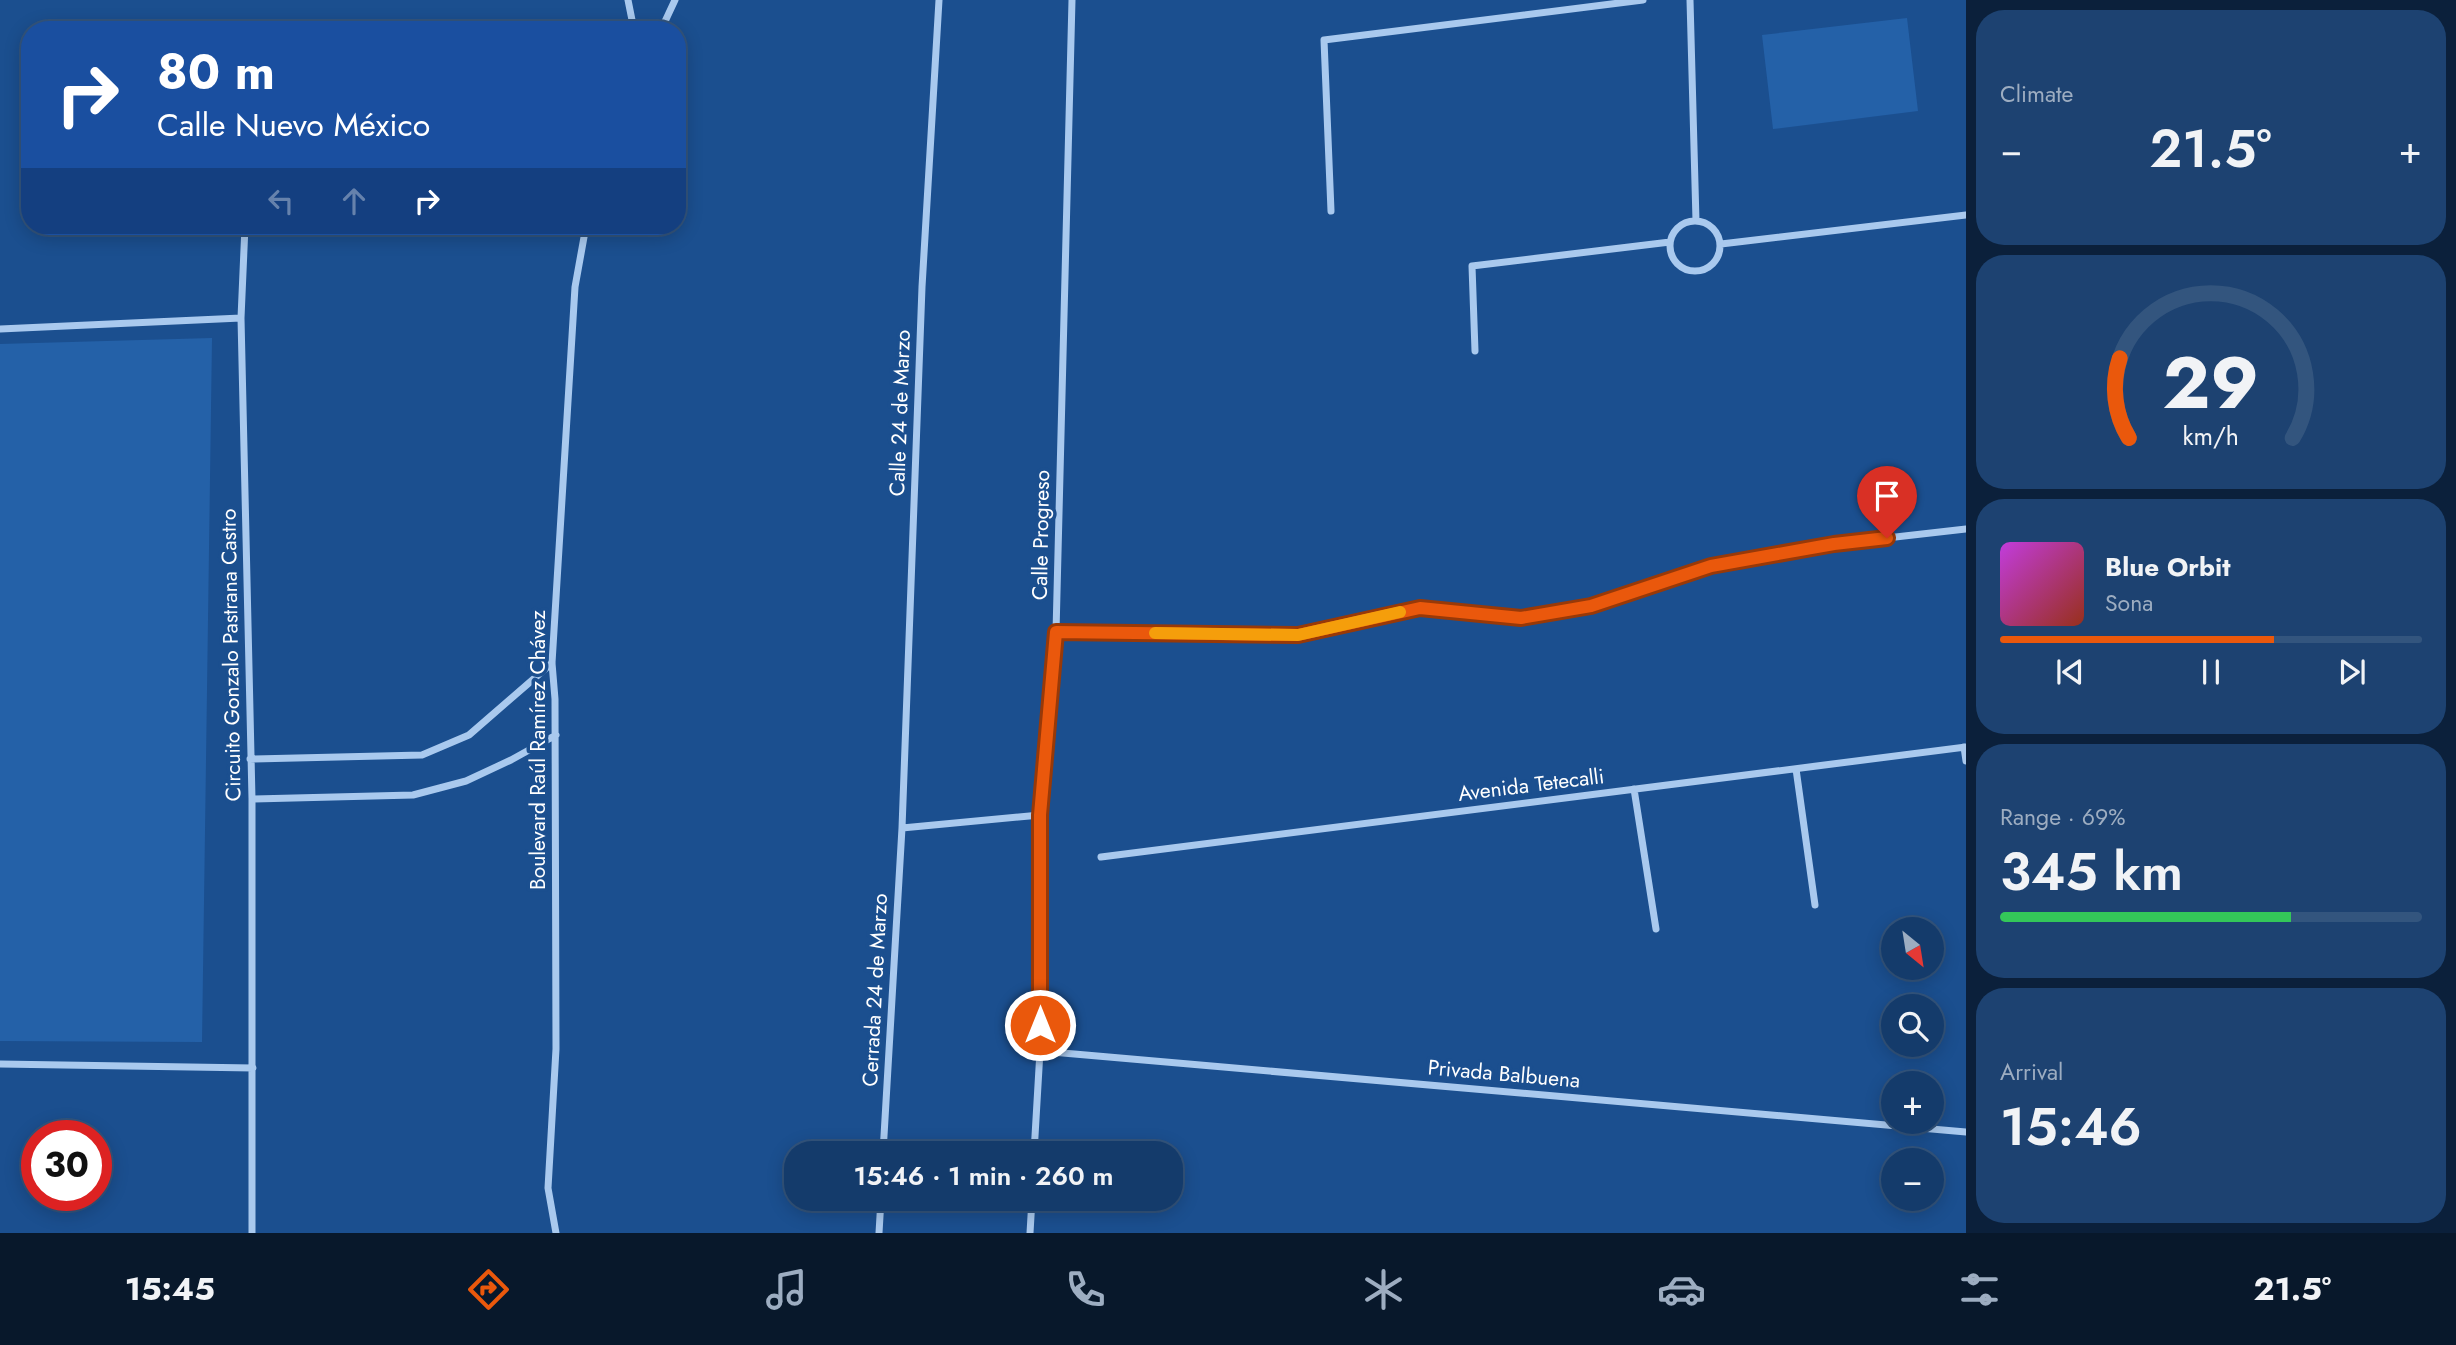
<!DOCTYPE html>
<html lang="en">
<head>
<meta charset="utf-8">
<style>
	:root { --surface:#143b6b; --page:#1d4271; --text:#f1f3f6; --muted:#9dadc1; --line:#33557e; --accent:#ea580c }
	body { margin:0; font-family:Jost,sans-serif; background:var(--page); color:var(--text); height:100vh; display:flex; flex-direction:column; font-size:26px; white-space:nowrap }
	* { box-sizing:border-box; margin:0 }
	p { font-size:23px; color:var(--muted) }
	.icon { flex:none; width:38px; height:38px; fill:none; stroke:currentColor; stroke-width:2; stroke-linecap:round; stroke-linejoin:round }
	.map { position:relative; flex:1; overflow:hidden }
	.sheet { display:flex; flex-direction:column; gap:10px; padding:10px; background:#0b203b; width:490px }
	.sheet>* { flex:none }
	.guide { position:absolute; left:21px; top:21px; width:665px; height:214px; border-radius:28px; box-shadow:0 4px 18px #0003,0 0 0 2px var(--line); background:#1a4fa0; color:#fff; overflow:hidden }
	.needle { width:46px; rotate:150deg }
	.controls { position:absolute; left:1881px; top:917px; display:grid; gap:14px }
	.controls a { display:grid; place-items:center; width:63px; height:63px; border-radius:50%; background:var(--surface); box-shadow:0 4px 18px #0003,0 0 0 2px var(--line); font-size:35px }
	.speed { position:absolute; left:21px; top:1120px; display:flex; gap:14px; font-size:35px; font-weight:700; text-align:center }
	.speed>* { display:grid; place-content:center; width:91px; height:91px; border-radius:50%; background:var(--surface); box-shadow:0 4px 18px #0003,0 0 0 2px var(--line); line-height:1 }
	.speed .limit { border:10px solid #d22; background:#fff; color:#111 }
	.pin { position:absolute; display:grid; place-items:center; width:60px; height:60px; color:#fff; margin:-72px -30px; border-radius:50% 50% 50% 0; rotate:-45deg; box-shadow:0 0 7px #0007 }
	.pin .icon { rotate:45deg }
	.me { position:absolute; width:77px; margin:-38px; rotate:0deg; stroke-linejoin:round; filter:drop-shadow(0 0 5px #0008) }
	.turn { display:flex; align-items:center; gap:24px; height:147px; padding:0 21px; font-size:32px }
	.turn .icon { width:91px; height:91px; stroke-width:2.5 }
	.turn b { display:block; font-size:49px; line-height:60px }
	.lanes { display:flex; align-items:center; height:66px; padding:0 21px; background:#0003; justify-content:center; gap:35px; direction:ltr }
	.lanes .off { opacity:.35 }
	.big { font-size:52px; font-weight:600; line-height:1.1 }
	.sheet .card { flex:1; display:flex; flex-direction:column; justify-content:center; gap:10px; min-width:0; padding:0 24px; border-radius:28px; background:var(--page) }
	.sheet .dial { align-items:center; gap:0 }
	.dial svg { height:182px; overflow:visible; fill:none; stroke:var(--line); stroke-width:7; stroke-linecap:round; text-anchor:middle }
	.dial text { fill:var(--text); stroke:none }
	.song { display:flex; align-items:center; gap:21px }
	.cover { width:84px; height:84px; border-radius:10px; background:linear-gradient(135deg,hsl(290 70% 55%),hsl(10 70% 35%)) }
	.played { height:7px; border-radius:4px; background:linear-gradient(90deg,var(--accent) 65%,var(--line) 65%) }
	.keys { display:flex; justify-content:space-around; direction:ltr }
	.heat { display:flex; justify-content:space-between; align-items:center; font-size:38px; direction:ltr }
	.charge { height:10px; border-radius:5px; background:linear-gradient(90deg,#34c759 69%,var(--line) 0) }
	.trip { position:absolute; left:784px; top:1141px; width:399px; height:70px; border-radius:28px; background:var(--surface); box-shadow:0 4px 18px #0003,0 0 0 2px var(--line); font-weight:600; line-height:70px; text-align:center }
	.menu { display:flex; height:112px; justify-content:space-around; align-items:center; background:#08182b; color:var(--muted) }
	.menu .icon { width:49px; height:49px }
	.menu .on { color:var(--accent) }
	.menu b { font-size:32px; color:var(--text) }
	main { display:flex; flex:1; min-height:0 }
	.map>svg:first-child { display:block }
	.green { fill:#2461a8 }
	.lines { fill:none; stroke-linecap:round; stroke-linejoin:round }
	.minor { stroke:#a9c9ee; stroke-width:7 }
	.route-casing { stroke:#983908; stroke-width:18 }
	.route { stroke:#ea580c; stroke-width:12 }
	.slow { stroke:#f59e0b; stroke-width:12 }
	.labels { text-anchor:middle; stroke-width:7; stroke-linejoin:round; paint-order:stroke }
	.street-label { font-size:21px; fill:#fff; stroke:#1b4f8f }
</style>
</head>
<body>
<main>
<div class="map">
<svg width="1966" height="1233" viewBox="0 0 1966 1233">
	<rect width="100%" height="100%" fill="#1b4f8f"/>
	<!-- green -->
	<path class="green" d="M1907,18L1918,111L1773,129L1762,35Z
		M212,338L202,1042L0,1041V344Z"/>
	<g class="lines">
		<!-- minor -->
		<path class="minor" d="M628,0L634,30
			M1690,0L1696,221
			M661,30L675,0
			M1331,211L1324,40L1643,0
			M1670 246a25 25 0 1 1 50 0a25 25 0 1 1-50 0Z
			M245,226L241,318L252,799V1233
			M1721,244L1966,215
			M0,329L241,318
			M1475,351L1472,266L1670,242
			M1056,632L1298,635L1420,608L1521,618L1591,605L1711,566L1834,544L1966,529
			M1964,747L1966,761
			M250,759L422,755L469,735L552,663
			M1796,769L1815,905
			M1634,789L1656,929
			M252,799L413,795L466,781L511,760L556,735
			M902,828L1040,815
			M1101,857L1966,747
			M1040,1051L1966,1132
			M0,1064L253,1068
			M883,1153L902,828L922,287L939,0
			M1034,1153L1040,1051V815L1056,632L1072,0
			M556,1233L548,1188L556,1049L555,699L552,663L575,287L586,226
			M879,1233L881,1199
			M1030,1233L1032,1199"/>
	</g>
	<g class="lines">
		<!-- route casing -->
		<g class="route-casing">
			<path id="route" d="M1040,1025V815L1056,632L1298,635L1420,608L1521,618L1591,606L1711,566L1834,544L1887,538"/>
		</g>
		<!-- route -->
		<use href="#route" class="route"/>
		<!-- slow -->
		<path class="slow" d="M1155,633L1298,635L1400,612"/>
	</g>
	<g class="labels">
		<!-- street labels -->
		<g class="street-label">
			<text transform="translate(900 413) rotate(-88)" y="7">Calle 24 de Marzo</text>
			<text transform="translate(1041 535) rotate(-89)" y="7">Calle Progreso</text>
			<text transform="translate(231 655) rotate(-91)" y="7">Circuito Gonzalo Pastrana Castro</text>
			<text transform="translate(538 750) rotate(-90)" y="7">Boulevard Raúl Ramírez Chávez</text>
			<text transform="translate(1531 785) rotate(-7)" y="7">Avenida Tetecalli</text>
			<text transform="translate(875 990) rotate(-87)" y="7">Cerrada 24 de Marzo</text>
			<text transform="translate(1504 1074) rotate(5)" y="7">Privada Balbuena</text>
		</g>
	</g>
</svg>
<div class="controls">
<a><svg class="needle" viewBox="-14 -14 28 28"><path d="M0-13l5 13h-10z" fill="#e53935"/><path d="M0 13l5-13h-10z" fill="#9dadc1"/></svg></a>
<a><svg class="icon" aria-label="search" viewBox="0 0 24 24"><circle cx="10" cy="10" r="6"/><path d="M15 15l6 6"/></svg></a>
<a>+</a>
<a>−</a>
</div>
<div class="speed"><div class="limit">30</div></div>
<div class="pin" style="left:1887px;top:538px;background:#d93025"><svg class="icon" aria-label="arrive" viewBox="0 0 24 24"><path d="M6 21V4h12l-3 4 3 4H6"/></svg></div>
<svg class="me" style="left:1040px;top:1025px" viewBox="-20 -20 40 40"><circle r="17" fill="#ea580c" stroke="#fff" stroke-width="3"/><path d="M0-11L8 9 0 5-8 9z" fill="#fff"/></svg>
<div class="trip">15:46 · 1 min · 260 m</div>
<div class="guide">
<div class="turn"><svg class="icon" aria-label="right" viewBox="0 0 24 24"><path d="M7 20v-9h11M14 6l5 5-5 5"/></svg><div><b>80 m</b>Calle Nuevo México</div></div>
<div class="lanes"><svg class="icon off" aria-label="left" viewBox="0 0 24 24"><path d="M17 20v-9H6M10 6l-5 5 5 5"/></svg><svg class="icon off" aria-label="ahead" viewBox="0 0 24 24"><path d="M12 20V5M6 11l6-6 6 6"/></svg><svg class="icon" aria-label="right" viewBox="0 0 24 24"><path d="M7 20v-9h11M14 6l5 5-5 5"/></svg></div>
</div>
</div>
<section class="sheet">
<div class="card"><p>Climate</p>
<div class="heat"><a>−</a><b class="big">21.5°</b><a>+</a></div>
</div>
<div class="card dial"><svg viewBox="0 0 100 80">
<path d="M14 69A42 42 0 1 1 86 69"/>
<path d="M14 69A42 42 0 0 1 10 34" stroke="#ea580c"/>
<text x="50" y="56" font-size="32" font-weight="700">29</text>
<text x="50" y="72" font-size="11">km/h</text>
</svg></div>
<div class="card">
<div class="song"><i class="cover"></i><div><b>Blue Orbit</b><p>Sona</p></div></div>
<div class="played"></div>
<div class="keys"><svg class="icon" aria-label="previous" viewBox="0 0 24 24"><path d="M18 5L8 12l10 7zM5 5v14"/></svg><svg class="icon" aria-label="pause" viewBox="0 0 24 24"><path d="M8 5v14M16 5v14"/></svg><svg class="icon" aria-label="next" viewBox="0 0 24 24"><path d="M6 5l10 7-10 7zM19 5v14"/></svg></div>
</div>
<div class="card"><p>Range · 69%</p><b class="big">345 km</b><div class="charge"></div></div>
<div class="card"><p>Arrival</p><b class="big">15:46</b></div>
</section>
</main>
<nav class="menu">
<b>15:45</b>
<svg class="icon on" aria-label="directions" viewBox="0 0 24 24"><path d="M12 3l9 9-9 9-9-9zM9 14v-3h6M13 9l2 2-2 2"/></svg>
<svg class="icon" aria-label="music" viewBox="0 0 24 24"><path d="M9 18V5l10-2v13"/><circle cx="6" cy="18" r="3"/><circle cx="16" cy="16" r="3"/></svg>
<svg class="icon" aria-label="phone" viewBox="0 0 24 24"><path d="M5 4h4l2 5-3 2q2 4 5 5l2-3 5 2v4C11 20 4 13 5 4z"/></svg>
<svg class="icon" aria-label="climate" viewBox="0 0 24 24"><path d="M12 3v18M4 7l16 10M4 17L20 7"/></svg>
<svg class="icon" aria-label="car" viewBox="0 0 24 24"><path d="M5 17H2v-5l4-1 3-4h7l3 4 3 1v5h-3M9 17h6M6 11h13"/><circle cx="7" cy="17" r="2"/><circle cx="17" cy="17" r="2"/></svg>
<svg class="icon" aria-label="filters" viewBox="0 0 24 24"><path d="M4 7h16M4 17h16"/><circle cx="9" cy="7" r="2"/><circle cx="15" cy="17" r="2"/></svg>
<b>21.5°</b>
</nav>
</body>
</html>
